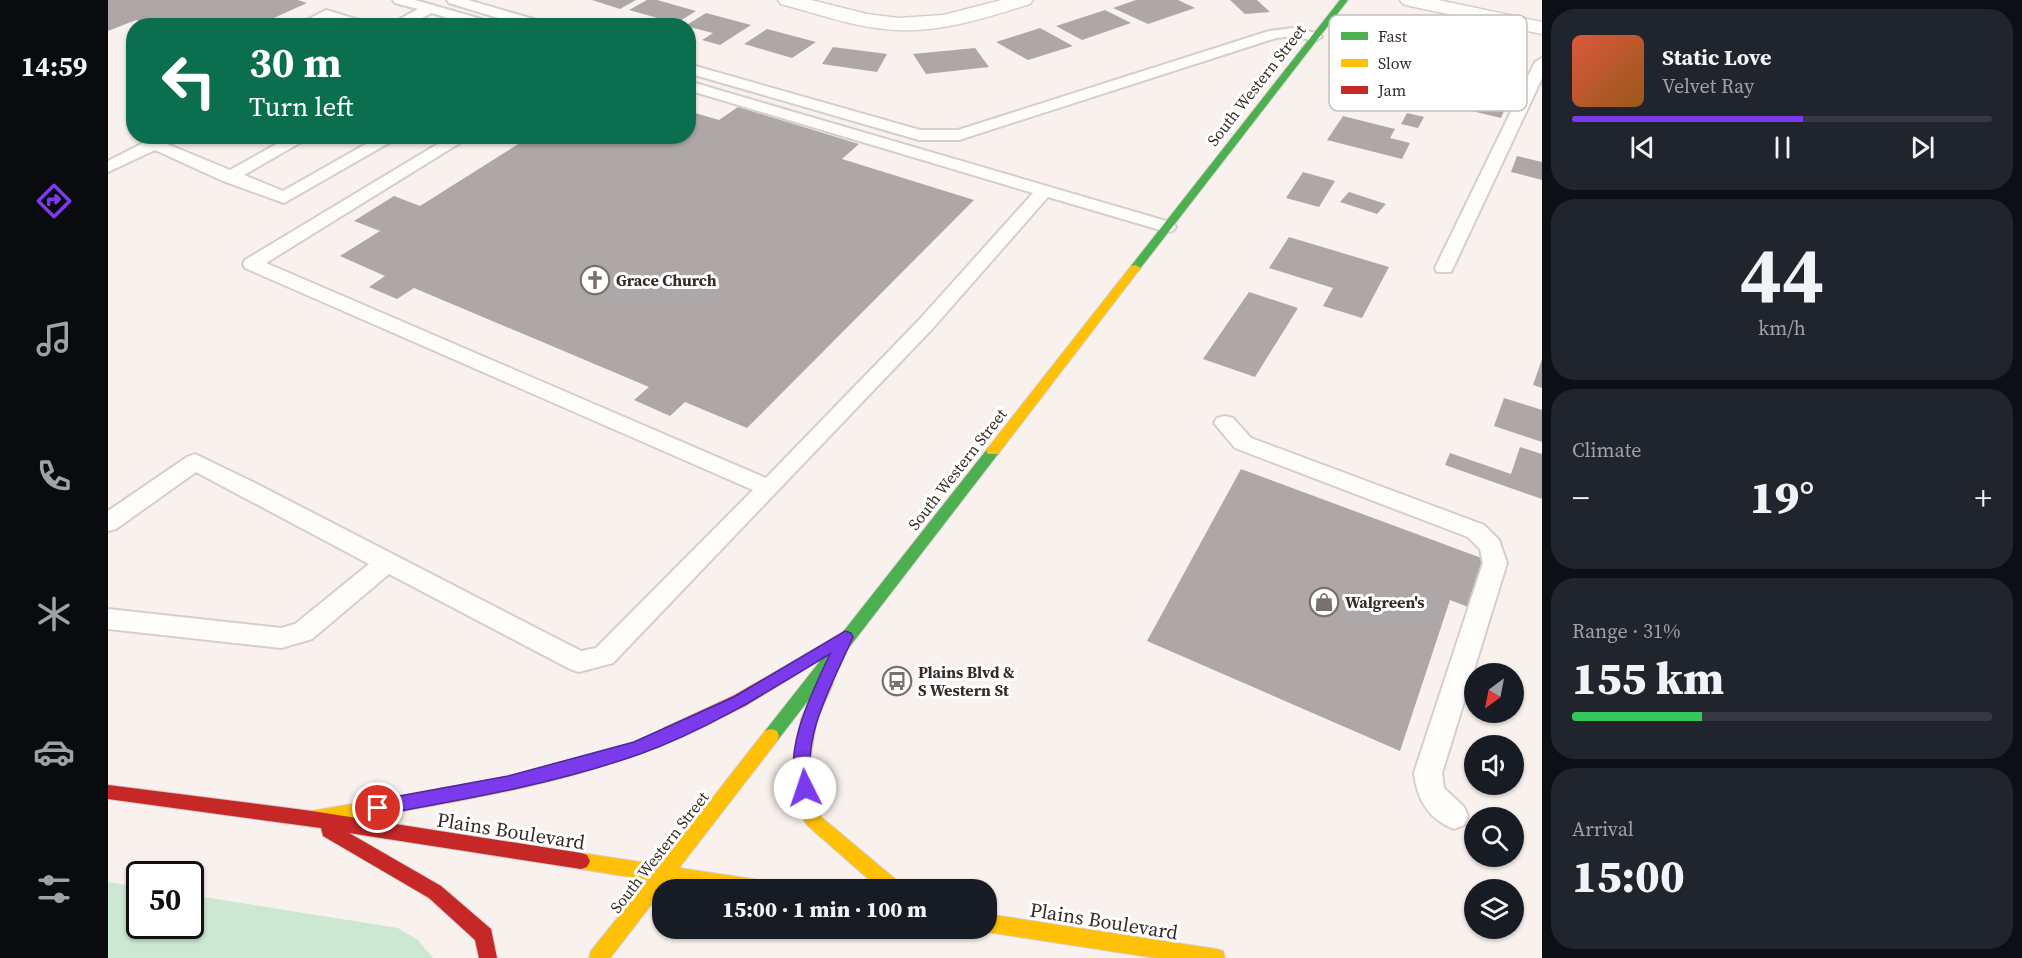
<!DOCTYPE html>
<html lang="en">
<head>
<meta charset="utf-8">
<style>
	:root { --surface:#171b24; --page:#20242c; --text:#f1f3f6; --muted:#9ea1a6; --line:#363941; --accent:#7c3aed }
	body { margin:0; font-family:"Source Serif 4",serif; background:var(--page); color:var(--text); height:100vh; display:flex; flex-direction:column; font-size:22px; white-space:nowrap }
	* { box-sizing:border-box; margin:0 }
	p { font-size:20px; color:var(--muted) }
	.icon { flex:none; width:33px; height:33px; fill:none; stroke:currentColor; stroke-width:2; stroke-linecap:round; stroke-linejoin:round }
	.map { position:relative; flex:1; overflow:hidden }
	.sheet { display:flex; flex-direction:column; gap:9px; padding:9px; background:#0d0f14; width:480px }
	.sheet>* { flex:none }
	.banner { position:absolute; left:18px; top:18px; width:570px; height:126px; border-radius:24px; box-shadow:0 2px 4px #0004; background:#0b6e4f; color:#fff; overflow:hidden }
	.needle { width:39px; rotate:212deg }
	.fabs { position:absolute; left:1356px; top:663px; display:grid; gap:12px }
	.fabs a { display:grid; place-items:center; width:60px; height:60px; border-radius:50%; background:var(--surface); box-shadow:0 2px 4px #0004; font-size:30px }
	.speed { position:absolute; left:18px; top:861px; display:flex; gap:12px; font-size:30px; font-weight:700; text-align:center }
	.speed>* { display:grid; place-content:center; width:78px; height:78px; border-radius:50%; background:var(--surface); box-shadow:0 2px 4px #0004; line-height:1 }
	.speed .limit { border:3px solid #111; border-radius:9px; background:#fff; color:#111 }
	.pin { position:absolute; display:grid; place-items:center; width:51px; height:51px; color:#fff; margin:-26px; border:3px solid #fff; border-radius:50%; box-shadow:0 2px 6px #0007 }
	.me { position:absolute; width:66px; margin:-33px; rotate:356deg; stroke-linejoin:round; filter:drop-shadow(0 0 4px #0008) }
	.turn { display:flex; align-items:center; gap:21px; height:126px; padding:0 24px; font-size:27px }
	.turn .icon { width:78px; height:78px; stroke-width:2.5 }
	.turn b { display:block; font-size:42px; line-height:51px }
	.big { font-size:45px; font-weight:800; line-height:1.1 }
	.sheet .tile { flex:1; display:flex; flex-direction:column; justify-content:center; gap:9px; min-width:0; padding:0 21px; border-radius:24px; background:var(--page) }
	.sheet .dial { align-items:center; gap:0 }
	.dial b { font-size:78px; line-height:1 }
	.song { display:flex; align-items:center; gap:18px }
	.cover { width:72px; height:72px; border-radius:9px; background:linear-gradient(135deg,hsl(10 70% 55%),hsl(30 70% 35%)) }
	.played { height:6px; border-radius:3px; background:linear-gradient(90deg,var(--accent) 55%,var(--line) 55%) }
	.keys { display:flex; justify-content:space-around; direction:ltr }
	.heat { display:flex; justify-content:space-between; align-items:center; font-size:33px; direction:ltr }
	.charge { height:9px; border-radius:4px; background:linear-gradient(90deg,#34c759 31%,var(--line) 0) }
	.trip { position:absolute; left:544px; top:879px; width:345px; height:60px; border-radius:24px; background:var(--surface); box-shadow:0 2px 4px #0004; font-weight:800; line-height:60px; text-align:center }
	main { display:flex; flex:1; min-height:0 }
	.menu { display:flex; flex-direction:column; width:108px; justify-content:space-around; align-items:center; background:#090b0e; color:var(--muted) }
	.menu .icon { width:42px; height:42px }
	.menu .active { color:var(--accent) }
	.menu b { font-size:27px; color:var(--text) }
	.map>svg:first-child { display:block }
	.green { fill:#cce8d3 }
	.building { fill:#aea7a8 }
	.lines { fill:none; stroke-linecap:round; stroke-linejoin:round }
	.lane-casing { stroke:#d6ceca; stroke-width:4 }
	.street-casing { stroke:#d6ceca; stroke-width:3 }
	.fast-casing { stroke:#d6ceca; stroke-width:2 }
	.slow-casing { stroke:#d6ceca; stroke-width:2 }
	.jam-casing { stroke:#d6ceca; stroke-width:2 }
	.lane { fill:#fefdfc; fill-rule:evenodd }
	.street { fill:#fefdfc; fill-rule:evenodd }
	.fast { fill:#4caf50; fill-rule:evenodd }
	.slow { fill:#ffc107; fill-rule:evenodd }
	.jam { fill:#c62828; fill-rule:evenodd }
	.route { fill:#7c3aed; stroke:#51269a; stroke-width:1.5 }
	.labels { text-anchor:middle; stroke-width:6; stroke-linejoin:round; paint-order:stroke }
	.street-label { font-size:16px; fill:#362c27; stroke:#fff }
	.poi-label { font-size:16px; font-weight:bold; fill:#362c27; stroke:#fff; text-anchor:start }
	.near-street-label { font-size:20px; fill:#362c27; stroke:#fff }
	.key { fill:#fff; stroke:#c3c0be; stroke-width:1.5 }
	.key-label { font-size:16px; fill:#362c27 }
</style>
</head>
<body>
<main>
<nav class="menu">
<b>14:59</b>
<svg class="icon active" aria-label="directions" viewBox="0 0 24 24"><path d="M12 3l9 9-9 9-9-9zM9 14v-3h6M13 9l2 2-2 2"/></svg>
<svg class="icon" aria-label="music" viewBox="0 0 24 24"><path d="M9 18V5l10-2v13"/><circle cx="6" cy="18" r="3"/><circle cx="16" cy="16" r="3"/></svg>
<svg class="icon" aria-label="phone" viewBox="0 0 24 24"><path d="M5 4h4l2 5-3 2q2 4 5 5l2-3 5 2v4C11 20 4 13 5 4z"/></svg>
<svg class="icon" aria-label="climate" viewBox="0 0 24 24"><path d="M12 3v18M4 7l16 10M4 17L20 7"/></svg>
<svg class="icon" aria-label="car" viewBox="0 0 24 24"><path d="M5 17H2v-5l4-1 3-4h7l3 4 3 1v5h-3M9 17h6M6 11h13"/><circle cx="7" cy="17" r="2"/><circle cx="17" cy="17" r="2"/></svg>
<svg class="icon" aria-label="filters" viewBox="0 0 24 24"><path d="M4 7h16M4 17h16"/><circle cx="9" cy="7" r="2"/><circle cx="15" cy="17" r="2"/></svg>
</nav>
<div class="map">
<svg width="1434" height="958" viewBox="0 0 1434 958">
	<rect width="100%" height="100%" fill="#f9f1ed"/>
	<!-- green -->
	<path class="green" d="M0,882L31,887L32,926H82L83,895L290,928L310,940L325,958H0Z"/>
	<!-- building -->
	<path class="building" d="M0,0H190L199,3L148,26H44L28,20L0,31Z
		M484,0H528L512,9Z
		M539,0H549L588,11L564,26H542L553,19L521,10Z
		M1028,0H1070L1087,8L1040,24L1005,8Z
		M1122,0H1149L1162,12L1137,14Z
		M997,10L1023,23L974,40L948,26Z
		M598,13L643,25L612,45L594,40L605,33L577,26Z
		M932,28L965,46L920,60L888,42Z
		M659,29L708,42L684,58L636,44Z
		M725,47L779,54L769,72L714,64Z
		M867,48L881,67L818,74L805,54Z
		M1349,95L1398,106L1393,118L1343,106Z
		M630,107L751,144L734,159L866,200L639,428L577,402L562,416L526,400L541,387L306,288L289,299L261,287L277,276L232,256L272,231L246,221L286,196L312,206L423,136H580V111L611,120Z
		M1299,113L1316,117L1310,128L1293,124Z
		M1235,116L1287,129L1282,138L1302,143L1294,159L1219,140Z
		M1409,156L1434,162V180L1403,172Z
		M1195,172L1227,181L1211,207L1178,198Z
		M1241,192L1278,204L1269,214L1232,202Z
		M1181,237L1281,267L1254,318L1215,306L1225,288L1161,268Z
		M1141,292L1190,308L1147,377L1095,359Z
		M1434,359V388L1425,385Z
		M1396,398L1434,410V442L1386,426Z
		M1412,447L1434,454V499L1337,465L1342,453L1403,474Z
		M1133,469L1395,566L1381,615L1342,600L1292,751L1039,641Z"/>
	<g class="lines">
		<!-- lane casing -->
		<g class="lane-casing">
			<path id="lane" d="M285,0H307L373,19L375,22L373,25L365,26L324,13L298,26H279L310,9L287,3Z
				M339,0H360L439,23L441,26H417L341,3Z
				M218,10L261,23L263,26H240L219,19L206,26H187Z
				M1185,28L1212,34L1214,37L1207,41L1185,36L1168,38L851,140H811L580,73V64L812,130H850L1161,31Z
				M1434,58V78L1345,268L1343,272H1329L1327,268L1427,62Z
				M580,81L1065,223L1068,227L1065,231L1059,232L940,197L825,328L505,663L471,672L462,669L281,574L204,639L173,648L0,629V609L173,628L187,624L261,564L88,472L8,529L0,531V511L79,457L87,454L143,481L473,651L488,648L645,490L137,268L135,264L137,260L343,136H363L158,263L658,478L811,320L925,193L580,90Z
				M49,136H65L64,141L59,144L122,170L183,136H204L136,175L175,191L272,136H293L176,203L115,181L47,150L0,172V161Z
				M1117,416L1125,418L1143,438L1376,525L1391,540L1399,563L1334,773L1336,788L1356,807L1360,816L1356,825L1346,829C1320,819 1309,799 1306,773L1375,563L1372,549L1360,537L1127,448L1106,423L1109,418Z"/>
		</g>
		<!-- street casing -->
		<g class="street-casing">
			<path id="street" d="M670,0H703L759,14L791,18L835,15L894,0H925L922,4C880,17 835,32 791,30C751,29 711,14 673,4Z
				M1292,0H1330L1434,22V34L1302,6L1295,4Z"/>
		</g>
		<!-- fast casing -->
		<g class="fast-casing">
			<path id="fast" d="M1232,0H1240L1031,270H1023V266Z
				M885,447L892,451L890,454L669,741L663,743L657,741L655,736L657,731L880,448Z"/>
		</g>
		<!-- slow casing -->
		<g class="slow-casing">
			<path id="slow" d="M1027,265L1033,268L1031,270L890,454H880L878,451L880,448L1023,266Z
				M717,678L723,679L725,684L709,719L700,773L712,816L793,884L796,890H773L699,825L696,820L684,773L693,719L711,679Z
				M562,726L568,728L570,733L568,738C457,789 323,805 204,827L198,824L195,819L198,814L204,811L400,777L526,742Z
				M663,729L669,731L671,736L669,741L571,868L658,881L664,884L667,890H601L560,883L502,958H481L483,951L540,880L473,869L467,867L464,861L467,855L473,853L552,865L657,731Z
				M879,914L1108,949L1115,951L1117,958H1048L879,932L872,928H879Z"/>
		</g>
		<!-- jam casing -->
		<g class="jam-casing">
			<path id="jam" d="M721,641L726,643L729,647L726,651L637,706L568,738L562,740L556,738L554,733L556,728L625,696Z
				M0,785L204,811L473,853L479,855L482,861L479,867L473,869L241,833L333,886L383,929L389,958H371L367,940L321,898L215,836L213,828L0,799Z"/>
		</g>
		<!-- lane -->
		<use href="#lane" class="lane"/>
		<!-- street -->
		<use href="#street" class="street"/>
		<!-- fast -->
		<use href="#fast" class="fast"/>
		<!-- slow -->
		<use href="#slow" class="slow"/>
		<!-- jam -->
		<use href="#jam" class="jam"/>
	</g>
	<!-- route -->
	<path class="route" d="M737,631L743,633L745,637C726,681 691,739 705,788L703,793L697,795L691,793C672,753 705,691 722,654C661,691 599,730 532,754C447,784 358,799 270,815L264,813L261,808L264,802L270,800L400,776L526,742L626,697Z"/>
	<!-- icons -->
	<defs>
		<g id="church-ring" transform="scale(1.5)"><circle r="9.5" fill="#fff" stroke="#7a716c" stroke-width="1.5"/><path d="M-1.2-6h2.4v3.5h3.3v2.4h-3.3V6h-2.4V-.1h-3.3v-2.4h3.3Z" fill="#7a716c"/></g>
		<g id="shop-ring" transform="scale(1.5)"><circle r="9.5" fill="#fff" stroke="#7a716c" stroke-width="1.5"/><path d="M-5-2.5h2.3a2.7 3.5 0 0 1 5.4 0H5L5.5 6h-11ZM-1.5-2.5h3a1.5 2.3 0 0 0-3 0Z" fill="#7a716c"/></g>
		<g id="bus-ring" transform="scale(1.5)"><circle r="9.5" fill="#fff" stroke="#7a716c" stroke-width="1.5"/><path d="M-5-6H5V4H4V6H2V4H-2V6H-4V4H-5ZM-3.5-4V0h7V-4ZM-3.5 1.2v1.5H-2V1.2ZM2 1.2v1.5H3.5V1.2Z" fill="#7a716c"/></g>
	</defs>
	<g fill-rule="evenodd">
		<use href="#church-ring" x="487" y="280"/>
		<use href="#shop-ring" x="1216" y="602"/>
		<use href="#bus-ring" x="789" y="681"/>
	</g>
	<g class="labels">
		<!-- street labels -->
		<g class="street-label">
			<text transform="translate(1148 85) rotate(-52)" y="6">South Western Street</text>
			<text transform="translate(849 469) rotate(-52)" y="6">South Western Street</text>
			<text transform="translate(551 852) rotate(-52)" y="6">South Western Street</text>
		</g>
		<!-- poi labels -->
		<g class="poi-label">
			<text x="508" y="286">Grace Church</text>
			<text x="1237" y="608">Walgreen's</text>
			<text x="810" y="678">Plains Blvd &amp;<tspan x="810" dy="18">S Western St</tspan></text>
		</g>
		<!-- near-street labels -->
		<g class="near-street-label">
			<text transform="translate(403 831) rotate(9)" y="7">Plains Boulevard</text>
			<text transform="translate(996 921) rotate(9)" y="7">Plains Boulevard</text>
		</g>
	</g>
	<!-- legend -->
	<rect x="1221" y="15" width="198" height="96" rx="9" class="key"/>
	<rect x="1233" y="32" width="27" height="8" fill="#4caf50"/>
	<rect x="1233" y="59" width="27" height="8" fill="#ffc107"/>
	<rect x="1233" y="86" width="27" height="8" fill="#c62828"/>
	<g class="key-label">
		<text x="1270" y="42">Fast</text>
		<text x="1270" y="69">Slow</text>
		<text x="1270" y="96">Jam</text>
	</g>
</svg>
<div class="fabs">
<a><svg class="needle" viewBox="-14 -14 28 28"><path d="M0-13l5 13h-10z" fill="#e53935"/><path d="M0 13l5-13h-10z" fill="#9ea1a6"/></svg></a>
<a><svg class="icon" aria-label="sound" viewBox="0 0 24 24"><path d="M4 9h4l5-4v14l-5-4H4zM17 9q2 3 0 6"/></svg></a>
<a><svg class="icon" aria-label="search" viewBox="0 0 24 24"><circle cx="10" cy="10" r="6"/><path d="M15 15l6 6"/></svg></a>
<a><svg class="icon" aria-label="layers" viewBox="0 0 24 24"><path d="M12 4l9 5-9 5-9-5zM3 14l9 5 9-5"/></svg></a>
</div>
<div class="speed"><div class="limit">50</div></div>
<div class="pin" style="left:270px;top:808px;background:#d93025"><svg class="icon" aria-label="arrive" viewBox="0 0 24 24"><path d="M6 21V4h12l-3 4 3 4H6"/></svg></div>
<svg class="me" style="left:697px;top:788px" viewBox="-20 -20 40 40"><circle r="19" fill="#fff"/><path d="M0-13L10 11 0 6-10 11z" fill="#7c3aed"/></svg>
<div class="trip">15:00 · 1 min · 100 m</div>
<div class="banner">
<div class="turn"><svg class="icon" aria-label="left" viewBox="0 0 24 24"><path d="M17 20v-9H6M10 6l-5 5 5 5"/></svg><div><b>30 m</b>Turn left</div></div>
</div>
</div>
<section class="sheet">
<div class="tile">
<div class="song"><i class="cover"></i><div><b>Static Love</b><p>Velvet Ray</p></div></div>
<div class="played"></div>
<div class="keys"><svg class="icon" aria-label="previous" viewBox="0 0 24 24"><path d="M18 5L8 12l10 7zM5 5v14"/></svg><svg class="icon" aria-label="pause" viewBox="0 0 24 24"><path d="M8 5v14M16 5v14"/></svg><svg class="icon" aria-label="next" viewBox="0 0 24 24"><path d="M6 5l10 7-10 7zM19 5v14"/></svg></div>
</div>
<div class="tile dial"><b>44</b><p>km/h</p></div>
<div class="tile"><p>Climate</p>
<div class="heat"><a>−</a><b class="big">19°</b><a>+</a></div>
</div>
<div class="tile"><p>Range · 31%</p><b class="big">155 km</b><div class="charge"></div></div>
<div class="tile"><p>Arrival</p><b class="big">15:00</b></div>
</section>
</main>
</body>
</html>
